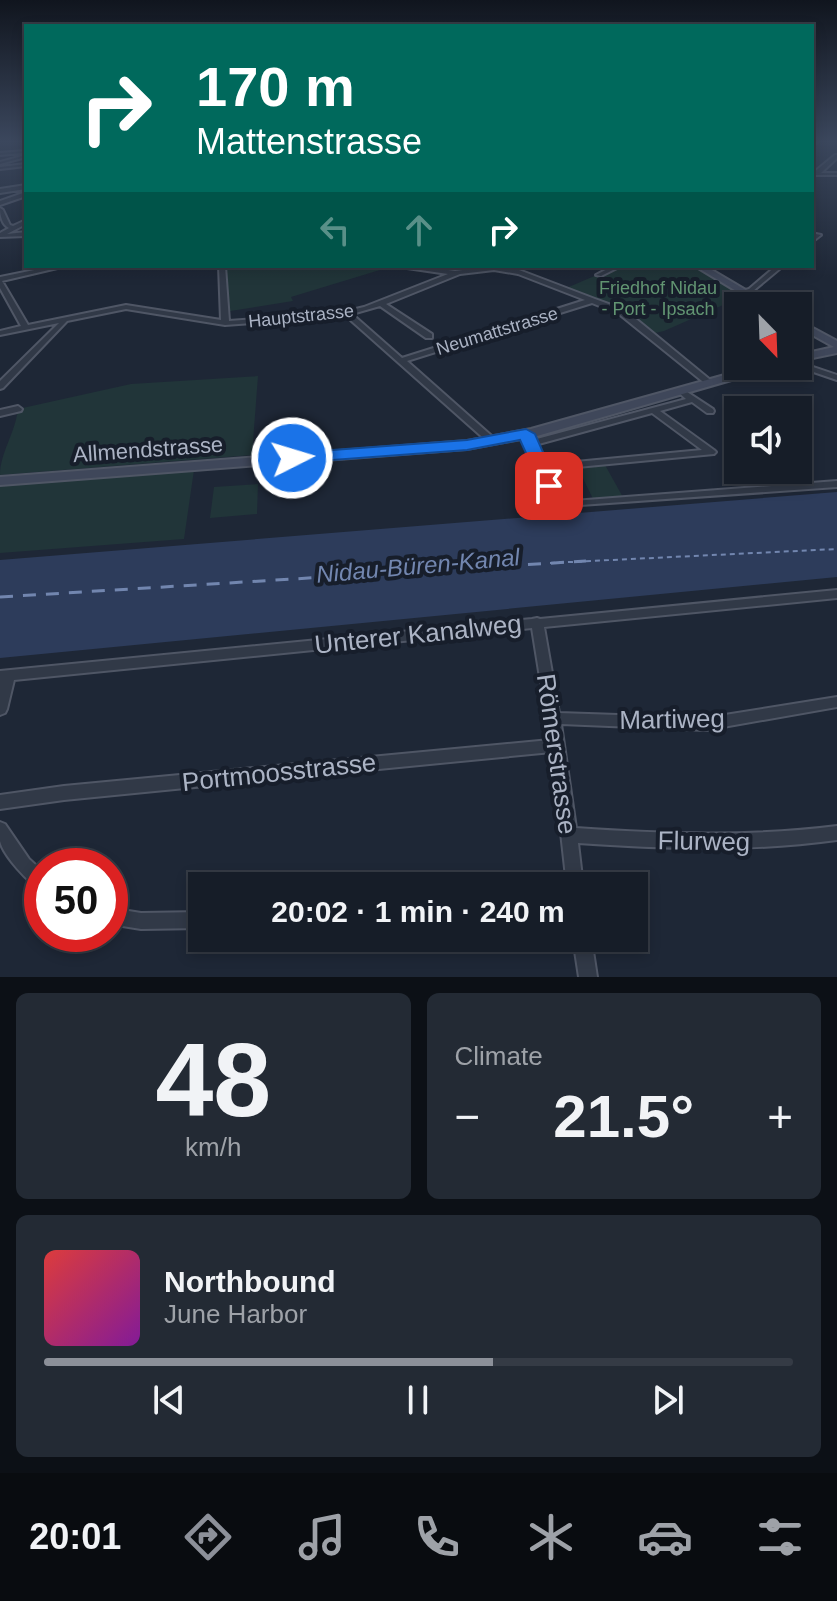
<!DOCTYPE html>
<html lang="en">
<head>
<meta charset="utf-8">
<style>
	:root { --surface:#161d28; --page:#232a34; --text:#f1f3f6; --muted:#9ea2a8; --line:#353b45; --accent:#8c9099 }
	body { margin:0; font-family:Arial,sans-serif; background:var(--page); color:var(--text); height:100vh; display:flex; flex-direction:column; font-size:30px; white-space:nowrap }
	* { box-sizing:border-box; margin:0 }
	p { font-size:26px; color:var(--muted) }
	.icon { flex:none; width:44px; height:44px; fill:none; stroke:currentColor; stroke-width:2; stroke-linecap:round; stroke-linejoin:round }
	.map { position:relative; height:977px; overflow:hidden }
	.drawer { display:flex; flex-direction:column; gap:16px; padding:16px; background:#0c1016; flex:1 }
	.drawer>* { flex:none }
	.banner { position:absolute; left:24px; top:24px; width:790px; height:244px; border-radius:0px; box-shadow:0 4px 12px #0003,0 0 0 2px var(--line); background:#00695c; color:#fff; overflow:hidden }
	.needle { width:52px; rotate:157deg }
	.controls { position:absolute; left:724px; top:292px; display:grid; gap:16px }
	.controls a { display:grid; place-items:center; width:88px; height:88px; border-radius:0px; background:var(--surface); box-shadow:0 4px 12px #0003,0 0 0 2px var(--line); font-size:40px }
	.speed { position:absolute; left:24px; top:848px; display:flex; gap:16px; font-size:40px; font-weight:700; text-align:center }
	.speed>* { display:grid; place-content:center; width:104px; height:104px; border-radius:50%; background:var(--surface); box-shadow:0 4px 12px #0003,0 0 0 2px var(--line); line-height:1 }
	.speed .limit { border:12px solid #d22; background:#fff; color:#111 }
	.pin { position:absolute; display:grid; place-items:center; width:68px; height:68px; color:#fff; margin:-34px; border-radius:16px; box-shadow:0 4px 12px #0006 }
	.me { position:absolute; width:88px; margin:-44px; rotate:85deg; stroke-linejoin:round; filter:drop-shadow(0 0 6px #0008) }
	.turn { display:flex; align-items:center; gap:28px; height:168px; padding:0 40px; font-size:36px }
	.turn .icon { width:104px; height:104px; stroke-width:2.5 }
	.turn b { display:block; font-size:56px; line-height:68px }
	.lanes { display:flex; align-items:center; height:76px; padding:0 40px; background:#0003; justify-content:center; gap:40px; direction:ltr }
	.lanes .off { opacity:.35 }
	.big { font-size:60px; font-weight:700; line-height:1.1 }
	.drawer .card { flex:1; display:flex; flex-direction:column; justify-content:center; gap:12px; min-width:0; padding:0 28px; border-radius:12px; background:var(--page) }
	.drawer .dial { align-items:center; gap:0 }
	.dial b { font-size:104px; line-height:1 }
	.song { display:flex; align-items:center; gap:24px }
	.cover { width:96px; height:96px; border-radius:12px; background:linear-gradient(135deg,hsl(0 70% 55%),hsl(290 70% 35%)) }
	.played { height:8px; border-radius:4px; background:linear-gradient(90deg,var(--accent) 60%,var(--line) 60%) }
	.keys { display:flex; justify-content:space-around; direction:ltr }
	.heat { display:flex; justify-content:space-between; align-items:center; font-size:44px; direction:ltr }
	.drawer .tiles { flex:1; display:grid; gap:16px; grid-template-columns:1fr 1fr }
	.card:last-child { grid-column:span 2 }
	.trip { position:absolute; left:188px; top:872px; width:460px; height:80px; border-radius:0px; background:var(--surface); box-shadow:0 4px 12px #0003,0 0 0 2px var(--line); font-weight:700; line-height:80px; text-align:center }
	.menu { display:flex; height:128px; justify-content:space-around; align-items:center; background:#090c10; color:var(--muted) }
	.menu .icon { width:56px; height:56px }
	.menu .on { color:var(--accent) }
	.menu b { font-size:36px; color:var(--text) }
	.map>svg:first-child { display:block }
	.green { fill:#213539 }
	.water { fill:#2d3c5b }
	.lines { fill:none; stroke-linecap:round; stroke-linejoin:round }
	.ferry-far1 { stroke:#7286af; stroke-width:2; stroke-dasharray:5 4; stroke-linecap:butt }
	.ferry { stroke:#7286af; stroke-width:3; stroke-dasharray:13 10; stroke-linecap:butt }
	.street-casing { stroke:#4f5665; stroke-width:4 }
	.secondary-casing { stroke:#4f5665; stroke-width:4 }
	.street { fill:#313947; fill-rule:evenodd }
	.secondary { fill:#3f475a; fill-rule:evenodd }
	.route { fill:#1a73e8; stroke:#114b97; stroke-width:2 }
	.labels { text-anchor:middle; stroke-width:8; stroke-linejoin:round; paint-order:stroke }
	.far-park-label { font-size:18px; fill:#629572; stroke:#171e2b }
	.far-street-label { font-size:18px; fill:#abb3c4; stroke:#171e2b }
	.street-label { font-size:22px; fill:#abb3c4; stroke:#171e2b }
	.water-label { font-size:24px; font-style:italic; fill:#7286af; stroke:#171e2b }
	.near-street-label { font-size:26px; fill:#abb3c4; stroke:#171e2b }
</style>
</head>
<body>
<div class="map">
<svg width="837" height="977" viewBox="0 0 837 977">
	<rect width="100%" height="100%" fill="#1e2736"/>
	<!-- green -->
	<path class="green" d="M222,266H393L291,297L293,301L224,312Z
		M618,266H695L748,294L664,331L651,334L631,318L564,289Z
		M258,376L252,455L0,475C0,453 15,434 18,409L131,384Z
		M605,465L624,499L594,501L577,466Z
		M194,470L184,539L0,553V484Z
		M258,484L257,514L210,518L214,487Z"/>
	<!-- water -->
	<path class="water" d="M837,492V577L0,658V560Z"/>
	<g class="lines">
		<!-- ferry-far1 -->
		<path class="ferry-far1" d="M550,563L837,549"/>
		<!-- ferry -->
		<path class="ferry" d="M0,597L586,561"/>
		<!-- street casing -->
		<g class="street-casing">
			<path id="street" d="M814,141H818L812,145V142Z
				M24,151L22,153L0,155V153Z
				M26,155V157L0,164V162Z
				M835,155H837V158L821,173H837V175H813V173Z
				M26,164V166L0,169V167Z
				M26,185V189L0,193V189Z
				M26,192V196L0,205V201Z
				M0,208L3,210L10,225L13,226L26,220V224L7,234L26,232V236L0,237V233L9,228C2,225 0,215 0,208Z
				M816,234L821,235L812,242V237Z
				M54,266H66L2,281L28,325L126,305L221,320L219,266H225L229,321L339,313L364,307L448,274L407,268L404,266H420L455,271L494,266L519,270L595,299L625,310L714,383L710,385H707L619,314L592,303L407,361L495,439L497,441L492,444L489,443L346,316L225,325L126,309L67,321L3,388L0,389V381L59,323L0,335V331L21,326L0,288V277ZM494,270L518,274L585,300L402,358L352,314L380,306L426,338H432V334L386,304L460,274Z
				M613,266H621L601,276L596,275Z
				M776,266H783L753,291L742,293V291L749,289Z
				M798,362L837,375V380L796,366H798Z
				M681,388L713,409L714,411L713,413H707L692,402L660,411L714,450L716,452L714,454L546,470L560,502L837,481V487L552,507L521,434L523,432H529L533,440L686,399L677,391ZM652,413L702,450L544,465L535,445Z
				M18,406L22,409L21,411L0,416V410Z
				M837,590V598L544,627L559,713L706,718L837,697V707L706,730L561,724L576,828C663,834 750,837 837,826V840C750,852 665,849 578,843L583,886H567L552,752L64,800L0,809V795L64,786L550,740L532,628L14,680L7,709L5,713L0,715V671L532,619L537,618L540,619Z
				M0,822L5,824L29,859L42,871V890C29,884 3,855 0,841C0,836 0,828 0,822Z
				M110,908L141,913L202,912V928L141,929L110,924Z
				M573,938H591L597,977H579Z"/>
		</g>
		<!-- secondary casing -->
		<g class="secondary-casing">
			<path id="secondary" d="M695,266H705L773,306H761Z
				M798,320L837,341V353L798,361V355L834,347L798,327Z
				M757,366H775L773,368L537,436L467,449L0,485V477L467,441L531,429Z"/>
		</g>
		<!-- street -->
		<use href="#street" class="street"/>
		<!-- secondary -->
		<use href="#secondary" class="secondary"/>
	</g>
	<!-- sky -->
	<linearGradient id="sky" x2="0" y2="1"><stop stop-color="#10151e"/><stop offset="0.51" stop-color="#3b475d"/><stop offset="1" stop-color="#3b475d" stop-opacity="0"/></linearGradient>
	<rect width="837" height="277" fill="url(#sky)"/>
	<!-- route -->
	<path class="route" d="M526,429L535,434L558,486L555,490H543L520,440L467,450L292,463L283,458L292,453L467,440Z"/>
	<g class="labels">
		<!-- far-park labels -->
		<g class="far-park-label">
			<text x="658" y="294">Friedhof Nidau<tspan x="658" dy="21">- Port - Ipsach</tspan></text>
		</g>
		<!-- far-street labels -->
		<g class="far-street-label">
			<text transform="translate(301 316) rotate(-6)" y="6">Hauptstrasse</text>
			<text transform="translate(497 331) rotate(-17)" y="6">Neumattstrasse</text>
		</g>
		<!-- street labels -->
		<g class="street-label">
			<text transform="translate(148 449) rotate(-4)" y="8">Allmendstrasse</text>
		</g>
		<!-- water labels -->
		<g class="water-label">
			<text transform="translate(418 566) rotate(-5)" y="8">Nidau-Büren-Kanal</text>
		</g>
		<!-- near-street labels -->
		<g class="near-street-label">
			<text transform="translate(418 634) rotate(-6)" y="9">Unterer Kanalweg</text>
			<text transform="translate(672 719) rotate(-1)" y="9">Martiweg</text>
			<text transform="translate(557 754) rotate(82)" y="9">Römerstrasse</text>
			<text transform="translate(279 772) rotate(-6)" y="9">Portmoosstrasse</text>
			<text transform="translate(704 841) rotate(1)" y="9">Flurweg</text>
		</g>
	</g>
</svg>
<div class="controls">
<a><svg class="needle" viewBox="-14 -14 28 28"><path d="M0-13l5 13h-10z" fill="#e53935"/><path d="M0 13l5-13h-10z" fill="#9ea2a8"/></svg></a>
<a><svg class="icon" aria-label="sound" viewBox="0 0 24 24"><path d="M4 9h4l5-4v14l-5-4H4zM17 9q2 3 0 6"/></svg></a>
</div>
<div class="speed"><div class="limit">50</div></div>
<div class="pin" style="left:549px;top:486px;background:#d93025"><svg class="icon" aria-label="arrive" viewBox="0 0 24 24"><path d="M6 21V4h12l-3 4 3 4H6"/></svg></div>
<svg class="me" style="left:292px;top:458px" viewBox="-20 -20 40 40"><circle r="17" fill="#1a73e8" stroke="#fff" stroke-width="3"/><path d="M0-11L8 9 0 5-8 9z" fill="#fff"/></svg>
<div class="trip">20:02 · 1 min · 240 m</div>
<div class="banner">
<div class="turn"><svg class="icon" aria-label="right" viewBox="0 0 24 24"><path d="M7 20v-9h11M14 6l5 5-5 5"/></svg><div><b>170 m</b>Mattenstrasse</div></div>
<div class="lanes"><svg class="icon off" aria-label="left" viewBox="0 0 24 24"><path d="M17 20v-9H6M10 6l-5 5 5 5"/></svg><svg class="icon off" aria-label="ahead" viewBox="0 0 24 24"><path d="M12 20V5M6 11l6-6 6 6"/></svg><svg class="icon" aria-label="right" viewBox="0 0 24 24"><path d="M7 20v-9h11M14 6l5 5-5 5"/></svg></div>
</div>
</div>
<section class="drawer">
<div class="tiles">
<div class="card dial"><b>48</b><p>km/h</p></div>
<div class="card"><p>Climate</p>
<div class="heat"><a>−</a><b class="big">21.5°</b><a>+</a></div>
</div>
<div class="card">
<div class="song"><i class="cover"></i><div><b>Northbound</b><p>June Harbor</p></div></div>
<div class="played"></div>
<div class="keys"><svg class="icon" aria-label="previous" viewBox="0 0 24 24"><path d="M18 5L8 12l10 7zM5 5v14"/></svg><svg class="icon" aria-label="pause" viewBox="0 0 24 24"><path d="M8 5v14M16 5v14"/></svg><svg class="icon" aria-label="next" viewBox="0 0 24 24"><path d="M6 5l10 7-10 7zM19 5v14"/></svg></div>
</div>
</div>
</section>
<nav class="menu">
<b>20:01</b>
<svg class="icon on" aria-label="directions" viewBox="0 0 24 24"><path d="M12 3l9 9-9 9-9-9zM9 14v-3h6M13 9l2 2-2 2"/></svg>
<svg class="icon" aria-label="music" viewBox="0 0 24 24"><path d="M9 18V5l10-2v13"/><circle cx="6" cy="18" r="3"/><circle cx="16" cy="16" r="3"/></svg>
<svg class="icon" aria-label="phone" viewBox="0 0 24 24"><path d="M5 4h4l2 5-3 2q2 4 5 5l2-3 5 2v4C11 20 4 13 5 4z"/></svg>
<svg class="icon" aria-label="climate" viewBox="0 0 24 24"><path d="M12 3v18M4 7l16 10M4 17L20 7"/></svg>
<svg class="icon" aria-label="car" viewBox="0 0 24 24"><path d="M5 17H2v-5l4-1 3-4h7l3 4 3 1v5h-3M9 17h6M6 11h13"/><circle cx="7" cy="17" r="2"/><circle cx="17" cy="17" r="2"/></svg>
<svg class="icon" aria-label="filters" viewBox="0 0 24 24"><path d="M4 7h16M4 17h16"/><circle cx="9" cy="7" r="2"/><circle cx="15" cy="17" r="2"/></svg>
</nav>
</body>
</html>
